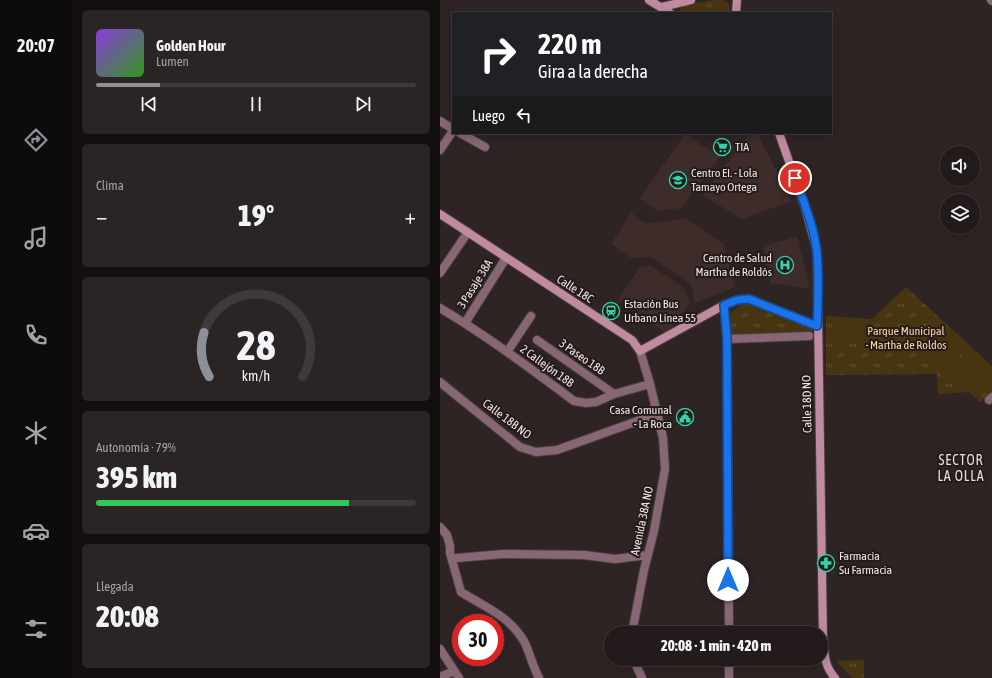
<!DOCTYPE html>
<html lang="es">
<head>
<meta charset="utf-8">
<style>
	:root { --surface:#231b1b; --page:#2b2424; --text:#f1f3f6; --muted:#a3a1a3; --line:#40393a; --accent:#8c9099 }
	body { margin:0; font-family:"Asap Condensed",sans-serif; background:var(--page); color:var(--text); height:100vh; display:flex; flex-direction:column; font-size:15px; white-space:nowrap }
	* { box-sizing:border-box; margin:0 }
	p { font-size:13px; color:var(--muted) }
	.icon { flex:none; width:22px; height:22px; fill:none; stroke:currentColor; stroke-width:2; stroke-linecap:round; stroke-linejoin:round }
	.map { position:relative; flex:1; overflow:hidden }
	.details { display:flex; flex-direction:column; gap:10px; padding:10px; background:#130f0f; width:368px }
	.details>* { flex:none }
	.banner { position:absolute; left:12px; top:12px; width:380px; height:122px; border-radius:0px; box-shadow:0 2px 10px #0003,0 0 0 1px var(--line); background:#202124; color:#fff; overflow:hidden }
	.tools { position:absolute; left:500px; top:146px; display:grid; gap:8px }
	.tools a { display:grid; place-items:center; width:40px; height:40px; border-radius:50%; background:var(--surface); box-shadow:0 2px 10px #0003,0 0 0 1px var(--line); font-size:20px }
	.speed { position:absolute; left:12px; top:614px; display:flex; gap:8px; font-size:20px; font-weight:700; text-align:center }
	.speed>* { display:grid; place-content:center; width:52px; height:52px; border-radius:50%; background:var(--surface); box-shadow:0 2px 10px #0003,0 0 0 1px var(--line); line-height:1 }
	.speed .limit { border:6px solid #d22; background:#fff; color:#111 }
	.pin { position:absolute; display:grid; place-items:center; width:34px; height:34px; color:#fff; margin:-17px; border:2px solid #fff; border-radius:50%; box-shadow:0 1px 4px #0007 }
	.me { position:absolute; width:44px; margin:-22px; rotate:0deg; stroke-linejoin:round; filter:drop-shadow(0 0 3px #0008) }
	.turn { display:flex; align-items:center; gap:14px; height:84px; padding:0 20px; font-size:18px }
	.turn .icon { width:52px; height:52px; stroke-width:2.5 }
	.turn b { display:block; font-size:28px; line-height:34px }
	.then { display:flex; align-items:center; height:38px; padding:0 20px; background:#0003; gap:8px; font-size:15px }
	.big { font-size:30px; font-weight:800; line-height:1.1 }
	.details .widget { flex:1; display:flex; flex-direction:column; justify-content:center; gap:6px; min-width:0; padding:0 14px; border-radius:6px; background:var(--page) }
	.details .dial { align-items:center; gap:0 }
	.dial svg { height:104px; overflow:visible; fill:none; stroke:var(--line); stroke-width:7; stroke-linecap:round; text-anchor:middle }
	.dial text { fill:var(--text); stroke:none }
	.song { display:flex; align-items:center; gap:12px }
	.cover { width:48px; height:48px; border-radius:6px; background:linear-gradient(135deg,hsl(270 70% 55%),hsl(110 70% 35%)) }
	.played { height:4px; border-radius:2px; background:linear-gradient(90deg,var(--accent) 20%,var(--line) 20%) }
	.keys { display:flex; justify-content:space-around; direction:ltr }
	.heat { display:flex; justify-content:space-between; align-items:center; font-size:22px; direction:ltr }
	.charge { height:6px; border-radius:3px; background:linear-gradient(90deg,#34c759 79%,var(--line) 0) }
	.trip { position:absolute; left:164px; top:626px; width:224px; height:40px; border-radius:20px; background:var(--surface); box-shadow:0 2px 10px #0003,0 0 0 1px var(--line); font-weight:800; line-height:40px; text-align:center }
	main { display:flex; flex:1; min-height:0 }
	.tab-bar { display:flex; flex-direction:column; width:72px; justify-content:space-around; align-items:center; background:#0e0b0b; color:var(--muted) }
	.tab-bar .icon { width:28px; height:28px }
	.tab-bar .on { color:var(--accent) }
	.tab-bar b { font-size:18px; color:var(--text) }
	.map>svg:first-child { display:block }
	.built { fill:#3e2c2b }
	.park { fill:url(#park-tufts) }
	.garden { fill:#473511 }
	.lines { fill:none; stroke-linecap:round; stroke-linejoin:round }
	.street-casing { stroke:#4a3f3f; stroke-width:10 }
	.secondary-casing { stroke:#4a3f3f; stroke-width:10 }
	.street { stroke:#886775; stroke-width:8 }
	.secondary { stroke:#c08ba1; stroke-width:8 }
	.route-casing { stroke:#114b97; stroke-width:10 }
	.route { stroke:#1a73e8; stroke-width:7 }
	.labels { text-anchor:middle; stroke-width:4; stroke-linejoin:round; paint-order:stroke }
	.poi-label { font-size:12px; fill:#eee6e6; stroke:#251b1a; text-anchor:start }
	.street-label { font-size:12px; fill:#eee6e6; stroke:#251b1a }
	.park-label { font-size:12px; fill:#f9d9a1; stroke:#251b1a }
	.quarter-label { font-size:14px; letter-spacing:1px; fill:#ecdddc; stroke:#251b1a }
</style>
</head>
<body>
<main>
<nav class="tab-bar">
<b>20:07</b>
<svg class="icon on" aria-label="directions" viewBox="0 0 24 24"><path d="M12 3l9 9-9 9-9-9zM9 14v-3h6M13 9l2 2-2 2"/></svg>
<svg class="icon" aria-label="music" viewBox="0 0 24 24"><path d="M9 18V5l10-2v13"/><circle cx="6" cy="18" r="3"/><circle cx="16" cy="16" r="3"/></svg>
<svg class="icon" aria-label="phone" viewBox="0 0 24 24"><path d="M5 4h4l2 5-3 2q2 4 5 5l2-3 5 2v4C11 20 4 13 5 4z"/></svg>
<svg class="icon" aria-label="climate" viewBox="0 0 24 24"><path d="M12 3v18M4 7l16 10M4 17L20 7"/></svg>
<svg class="icon" aria-label="car" viewBox="0 0 24 24"><path d="M5 17H2v-5l4-1 3-4h7l3 4 3 1v5h-3M9 17h6M6 11h13"/><circle cx="7" cy="17" r="2"/><circle cx="17" cy="17" r="2"/></svg>
<svg class="icon" aria-label="filters" viewBox="0 0 24 24"><path d="M4 7h16M4 17h16"/><circle cx="9" cy="7" r="2"/><circle cx="15" cy="17" r="2"/></svg>
</nav>
<section class="details">
<div class="widget">
<div class="song"><i class="cover"></i><div><b>Golden Hour</b><p>Lumen</p></div></div>
<div class="played"></div>
<div class="keys"><svg class="icon" aria-label="previous" viewBox="0 0 24 24"><path d="M18 5L8 12l10 7zM5 5v14"/></svg><svg class="icon" aria-label="pause" viewBox="0 0 24 24"><path d="M8 5v14M16 5v14"/></svg><svg class="icon" aria-label="next" viewBox="0 0 24 24"><path d="M6 5l10 7-10 7zM19 5v14"/></svg></div>
</div>
<div class="widget"><p>Clima</p>
<div class="heat"><a>−</a><b class="big">19°</b><a>+</a></div>
</div>
<div class="widget dial"><svg viewBox="0 0 100 80">
<path d="M14 69A42 42 0 1 1 86 69"/>
<path d="M14 69A42 42 0 0 1 10 35" stroke="#8c9099"/>
<text x="50" y="56" font-size="32" font-weight="700">28</text>
<text x="50" y="72" font-size="11">km/h</text>
</svg></div>
<div class="widget"><p>Autonomía · 79%</p><b class="big">395 km</b><div class="charge"></div></div>
<div class="widget"><p>Llegada</p><b class="big">20:08</b></div>
</section>
<div class="map">
<svg width="552" height="678" viewBox="0 0 552 678">
	<defs>
		<pattern id="park-tufts" width="24" height="20" patternUnits="userSpaceOnUse"><rect width="24" height="20" fill="#473511"/><path d="M3 7l-1-3M5 7V3M7 7l1-3M15 17l-1-3M17 17v-4M19 17l1-3" fill="none" stroke="#625234"/></pattern>
	</defs>
	<rect width="100%" height="100%" fill="#2f2424"/>
	<!-- built -->
	<path class="built" d="M310,133H317L352,201L301,219L263,195Z
		M245,134L280,157L241,208L217,211L200,198Z
		M191,213L207,224L246,218L284,244L295,287L255,303L251,284L211,257L191,258L171,244Z
		M357,237L370,289L330,283L323,246Z
		M210,265L244,288L250,304L226,333L178,299L200,268Z"/>
	<!-- park -->
	<path class="park" d="M277,0H283L289,4L290,13L240,12L241,5Z
		M466,287L552,366V392L541,402L529,392L498,394L497,374L386,375V316L432,319Z
		M306,301L371,327L372,335L289,338V315L302,303Z
		M424,660V678H412L396,661Z"/>
	<!-- garden -->
	<path class="garden" d="M398,322L435,326L434,345L396,341Z
		M438,326L475,329L474,349L436,344Z
		M497,334L523,352L508,370L483,353Z
		M524,353L551,372L536,390L511,373Z"/>
	<g class="lines">
		<!-- street casing -->
		<g class="street-casing">
			<path id="street" d="M551,0L552,1
				M0,121L13,129
				M20,133L45,147
				M0,150L13,131
				M0,273L28,232
				M284,305L287,339L289,633
				M0,308C47,336 90,368 134,401L146,403L156,402L174,394L210,384
				M25,323L66,258
				M287,339L369,336
				M97,340L174,394
				M67,352L91,316
				M0,382L80,447L96,452L117,450L217,414
				M549,400L552,397
				M0,527L7,535L10,546V553L21,592C45,607 71,617 85,643C90,654 93,667 99,678
				M17,558L63,554L144,555L175,559L208,555
				M192,633L204,570L214,531L225,469L223,438L210,384L200,351
				M0,649L19,678
				M193,659L202,678
				M289,659V678
				M0,677L14,671"/>
		</g>
		<!-- secondary casing -->
		<g class="secondary-casing">
			<path id="secondary" d="M209,0L230,13
				M222,7L251,0
				M296,13L297,0
				M339,133L365,207L377,251L383,636C385,654 383,664 395,678
				M0,214L192,340L200,351L284,305L297,300L309,299L377,326"/>
		</g>
		<!-- street -->
		<use href="#street" class="street"/>
		<!-- secondary -->
		<use href="#secondary" class="secondary"/>
	</g>
	<g class="lines">
		<!-- route casing -->
		<g class="route-casing">
			<path id="route" d="M288,580L287,339L284,305L297,300L309,299L377,326C378,302 379,277 377,252C374,227 364,202 355,178"/>
		</g>
		<!-- route -->
		<use href="#route" class="route"/>
	</g>
	<!-- icons -->
	<defs>
		<g id="supermarket-ring" transform="scale(0.9)"><circle r="9.5" fill="#251b1a" stroke="#32d4a9" stroke-width="1.5"/><path d="M-6-5.5h2.5l.6 2H6L4.5 2H-2.5L-4.4-4H-6ZM-1.5 3.2a1.3 1.3 0 1 0 .1 0ZM3 3.2a1.3 1.3 0 1 0 .1 0Z" fill="#32d4a9"/></g>
		<g id="school-ring" transform="scale(0.9)"><circle r="9.5" fill="#251b1a" stroke="#32d4a9" stroke-width="1.5"/><path d="M0-5L7-2L0 1L-7-2ZM-4 1L0 2.5L4 1V4Q0 6-4 4Z" fill="#32d4a9"/></g>
		<g id="hospital-ring" transform="scale(0.9)"><circle r="9.5" fill="#251b1a" stroke="#32d4a9" stroke-width="1.5"/><path d="M-5-5h3v3.5h4V-5h3V5h-3V1.5h-4V5h-3Z" fill="#32d4a9"/></g>
		<g id="station-ring" transform="scale(0.9)"><circle r="9.5" fill="#251b1a" stroke="#32d4a9" stroke-width="1.5"/><path d="M-3-6H3Q5-6 5-4V2Q5 4 3 4L4.5 6H3L1.5 4h-3L-3 6H-4.5L-3 4Q-5 4-5 2V-4Q-5-6-3-6ZM-3.5-4v3h7v-3ZM-3.5 1v1.5H-2V1ZM2 1v1.5H3.5V1Z" fill="#32d4a9"/></g>
		<g id="civic-ring" transform="scale(0.9)"><circle r="9.5" fill="#251b1a" stroke="#32d4a9" stroke-width="1.5"/><path d="M-.6-6.5H3V-4.5H.6V-3L4-1V1h2V6H-6V1h2V-1L-.6-3ZM-1.2 2.5V6h2.4V2.5Z" fill="#32d4a9"/></g>
		<g id="pharmacy-ring" transform="scale(0.9)"><circle r="9.5" fill="#251b1a" stroke="#32d4a9" stroke-width="1.5"/><path d="M-2-6h4v4h4v4h-4v4h-4v-4h-4v-4h4Z" fill="#32d4a9"/></g>
	</defs>
	<g fill-rule="evenodd">
		<use href="#supermarket-ring" x="282" y="147"/>
		<use href="#school-ring" x="238" y="180"/>
		<use href="#hospital-ring" x="345" y="265"/>
		<use href="#station-ring" x="171" y="311"/>
		<use href="#civic-ring" x="245" y="417"/>
		<use href="#pharmacy-ring" x="386" y="563"/>
	</g>
	<g class="labels">
		<!-- poi labels -->
		<g class="poi-label">
			<text x="295" y="151">TIA</text>
			<text x="251" y="177">Centro EI. - Lola<tspan x="251" dy="14">Tamayo Ortega</tspan></text>
			<text x="332" y="262" text-anchor="end">Centro de Salud<tspan x="332" dy="14">Martha de Roldós</tspan></text>
			<text x="184" y="308">Estación Bus<tspan x="184" dy="14">Urbano Línea 55</tspan></text>
			<text x="232" y="414" text-anchor="end">Casa Comunal<tspan x="232" dy="14">- La Roca</tspan></text>
			<text x="399" y="560">Farmacia<tspan x="399" dy="14">Su Farmacia</tspan></text>
		</g>
		<!-- street labels -->
		<g class="street-label">
			<text transform="translate(35 284) rotate(-58)" y="4">3 Pasaje 38A</text>
			<text transform="translate(135 289) rotate(33)" y="4">Calle 18C</text>
			<text transform="translate(142 357) rotate(35)" y="4">3 Paseo 18B</text>
			<text transform="translate(107 366) rotate(36)" y="4">2 Callejón 18B</text>
			<text transform="translate(367 404) rotate(-91)" y="4">Calle 18D NO</text>
			<text transform="translate(67 419) rotate(37)" y="4">Calle 18B NO</text>
			<text transform="translate(202 521) rotate(-78)" y="4">Avenida 38A NO</text>
		</g>
		<!-- park labels -->
		<g class="park-label">
			<text x="466" y="335">Parque Municipal<tspan x="466" dy="14">- Martha de Roldos</tspan></text>
		</g>
		<!-- quarter labels -->
		<g class="quarter-label">
			<text x="521" y="465">SECTOR<tspan x="521" dy="16">LA OLLA</tspan></text>
		</g>
	</g>
</svg>
<div class="tools">
<a><svg class="icon" aria-label="sound" viewBox="0 0 24 24"><path d="M4 9h4l5-4v14l-5-4H4zM17 9q2 3 0 6"/></svg></a>
<a><svg class="icon" aria-label="layers" viewBox="0 0 24 24"><path d="M12 4l9 5-9 5-9-5zM3 14l9 5 9-5"/></svg></a>
</div>
<div class="speed"><div class="limit">30</div></div>
<div class="pin" style="left:355px;top:178px;background:#d93025"><svg class="icon" aria-label="arrive" viewBox="0 0 24 24"><path d="M6 21V4h12l-3 4 3 4H6"/></svg></div>
<svg class="me" style="left:288px;top:580px" viewBox="-20 -20 40 40"><circle r="19" fill="#fff"/><path d="M0-13L10 11 0 6-10 11z" fill="#1a73e8"/></svg>
<div class="trip">20:08 · 1 min · 420 m</div>
<div class="banner">
<div class="turn"><svg class="icon" aria-label="right" viewBox="0 0 24 24"><path d="M7 20v-9h11M14 6l5 5-5 5"/></svg><div><b>220 m</b>Gira a la derecha</div></div>
<div class="then">Luego<svg class="icon" aria-label="left" viewBox="0 0 24 24"><path d="M17 20v-9H6M10 6l-5 5 5 5"/></svg></div>
</div>
</div>
</main>
</body>
</html>
